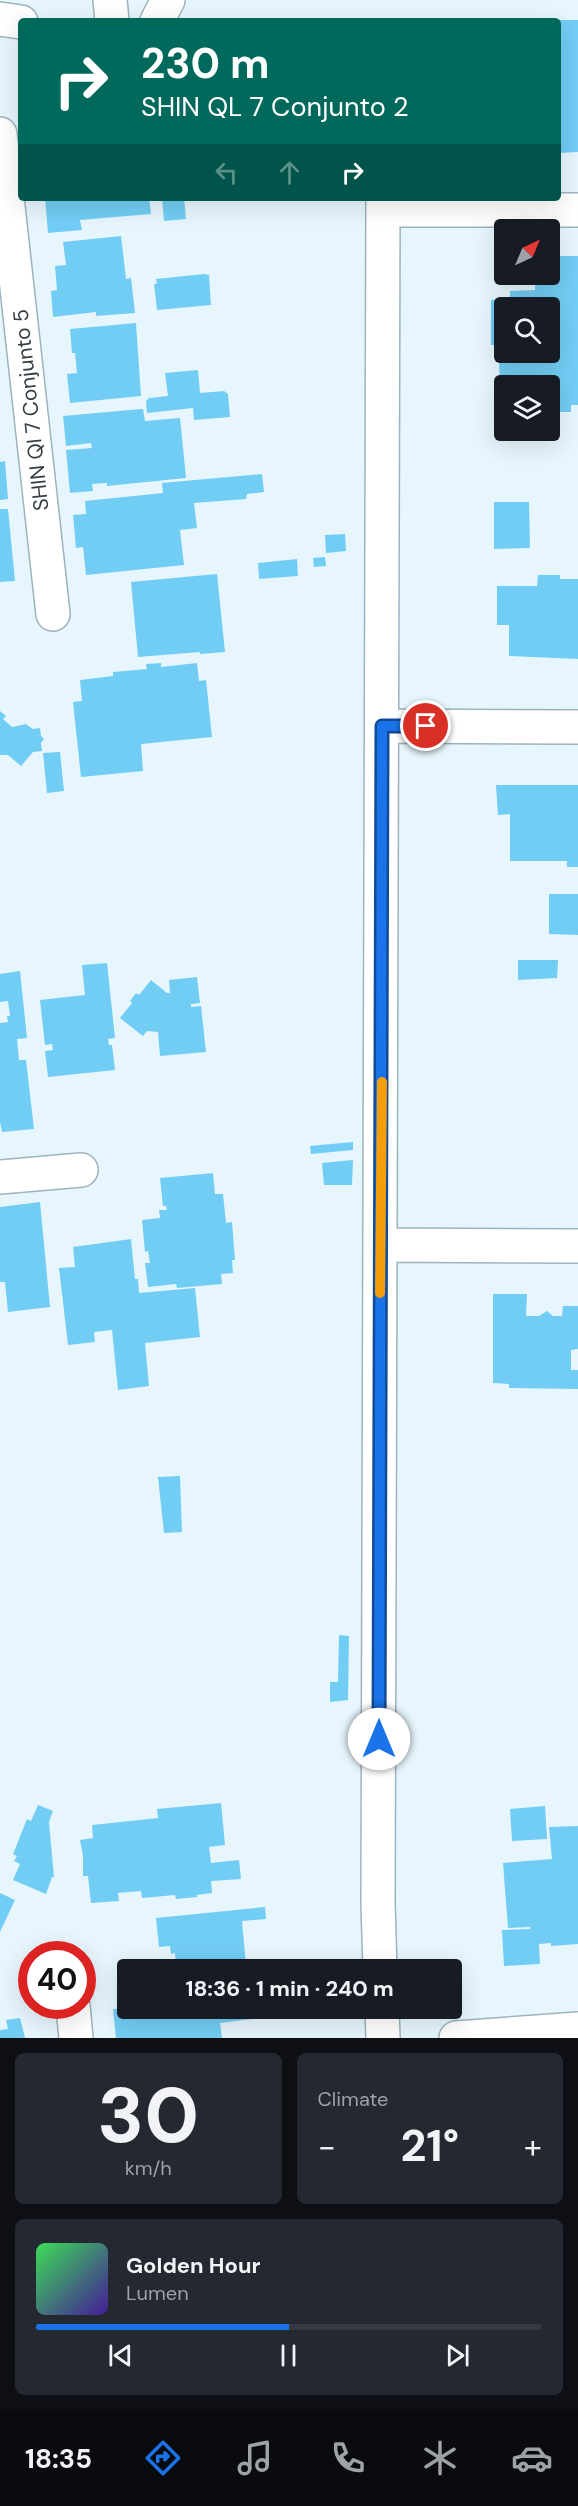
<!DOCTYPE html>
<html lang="en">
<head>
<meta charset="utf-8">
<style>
	:root { --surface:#171b24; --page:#242831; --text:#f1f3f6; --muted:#9ea1a6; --line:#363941; --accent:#1a73e8 }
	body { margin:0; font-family:"DM Sans",sans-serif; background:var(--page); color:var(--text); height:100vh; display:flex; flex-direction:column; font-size:22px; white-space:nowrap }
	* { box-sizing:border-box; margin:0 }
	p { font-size:20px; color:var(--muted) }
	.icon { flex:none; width:33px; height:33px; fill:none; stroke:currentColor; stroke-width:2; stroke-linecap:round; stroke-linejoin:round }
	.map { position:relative; height:2038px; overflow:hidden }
	.details { display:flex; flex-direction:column; gap:15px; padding:15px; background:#0d0f14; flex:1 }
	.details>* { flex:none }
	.top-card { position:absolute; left:18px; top:18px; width:543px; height:183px; border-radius:6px; box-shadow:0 6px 24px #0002; background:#00695c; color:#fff; overflow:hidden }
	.needle { width:39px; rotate:44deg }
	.tools { position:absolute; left:494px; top:219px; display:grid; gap:12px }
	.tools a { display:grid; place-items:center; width:66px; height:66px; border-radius:6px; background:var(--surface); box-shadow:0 6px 24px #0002; font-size:30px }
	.speed { position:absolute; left:18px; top:1941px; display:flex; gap:12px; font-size:30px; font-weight:700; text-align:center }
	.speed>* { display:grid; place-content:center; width:78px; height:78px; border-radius:50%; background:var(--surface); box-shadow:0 6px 24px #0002; line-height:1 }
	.speed .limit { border:9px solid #d22; background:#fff; color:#111 }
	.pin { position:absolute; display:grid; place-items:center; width:51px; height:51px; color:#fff; margin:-26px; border:3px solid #fff; border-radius:50%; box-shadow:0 2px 6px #0007 }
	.me { position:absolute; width:66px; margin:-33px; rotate:0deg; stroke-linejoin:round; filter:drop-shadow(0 0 4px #0008) }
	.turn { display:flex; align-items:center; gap:21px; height:126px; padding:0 24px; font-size:27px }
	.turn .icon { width:78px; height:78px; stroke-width:2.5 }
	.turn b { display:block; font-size:42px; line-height:51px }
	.lanes { display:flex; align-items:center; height:57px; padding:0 24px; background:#0003; justify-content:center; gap:30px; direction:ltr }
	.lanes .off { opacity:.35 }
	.big { font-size:45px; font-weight:700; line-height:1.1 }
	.details .widget { flex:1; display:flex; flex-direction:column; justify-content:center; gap:9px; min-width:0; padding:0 21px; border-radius:9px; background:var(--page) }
	.details .dial { align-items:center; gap:0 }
	.dial b { font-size:78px; line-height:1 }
	.song { display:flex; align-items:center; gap:18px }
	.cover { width:72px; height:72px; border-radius:9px; background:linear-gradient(135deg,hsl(130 70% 55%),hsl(260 70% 35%)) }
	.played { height:6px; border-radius:3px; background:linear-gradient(90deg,var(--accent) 50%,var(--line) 50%) }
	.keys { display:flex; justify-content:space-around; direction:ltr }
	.heat { display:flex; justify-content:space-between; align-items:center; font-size:33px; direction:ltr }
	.details .tiles { flex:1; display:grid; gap:15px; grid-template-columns:1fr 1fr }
	.widget:last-child { grid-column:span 2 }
	.trip { position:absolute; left:117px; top:1959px; width:345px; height:60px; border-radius:6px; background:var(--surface); box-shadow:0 6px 24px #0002; font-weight:700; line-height:60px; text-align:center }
	.tab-bar { display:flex; height:96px; justify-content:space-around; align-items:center; background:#090b0e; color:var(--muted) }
	.tab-bar .icon { width:42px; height:42px }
	.tab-bar .active { color:var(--accent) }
	.tab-bar b { font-size:27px; color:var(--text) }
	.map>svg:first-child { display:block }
	.building { fill:#72cdf4 }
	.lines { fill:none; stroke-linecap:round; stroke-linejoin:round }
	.minor-casing { stroke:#9db3be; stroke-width:36 }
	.minor { stroke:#fff; stroke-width:33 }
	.route-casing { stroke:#114b97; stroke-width:15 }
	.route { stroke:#1a73e8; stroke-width:10 }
	.slow { stroke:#f59e0b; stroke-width:10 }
	.labels { text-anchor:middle; stroke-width:5; stroke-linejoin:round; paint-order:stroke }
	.street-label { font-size:21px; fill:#343d42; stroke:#fff }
</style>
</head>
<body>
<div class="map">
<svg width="578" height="2038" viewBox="0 0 578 2038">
	<rect width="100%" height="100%" fill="#e7f6fd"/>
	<!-- building -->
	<path class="building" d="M558,20H578V152L558,153Z
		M45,198H149L151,214L80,220L82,230L48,233Z
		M162,198H184L186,219L164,221Z
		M121,236L126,279L131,278L135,313L96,316V312L53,317L51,291L57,290L55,266L66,265L63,242Z
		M549,256H578V405H571V412H549V386H533V377H522V386H504V399H500L499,354L549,352V308H504V345H491V300L510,299V291L535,290V274H549Z
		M204,274L209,275L211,305L157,310L154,284H157L156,279Z
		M136,323L141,396L70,403L67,374L77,373L75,353H72L70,329Z
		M198,370L200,393L224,391L228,394L230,417L194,420L193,408L147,413L146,401L149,398L168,396L165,373Z
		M141,409H143L145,421L180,418L186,478L107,486V483L92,484L93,491L70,493L66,450L92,448L91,443L66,446L63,416Z
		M5,461L8,499L0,500V462Z
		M262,474L264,492L247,494L246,499L194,503L197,528L180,530L184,565L86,575L83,547L76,548L73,515L86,514L85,501L163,493L162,483Z
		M494,502H529L530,548L494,549Z
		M0,509H8L15,581L0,582Z
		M345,534L346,551L326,553L325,535Z
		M325,557L326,566L314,567L313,558Z
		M297,559L298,576L259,579L258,563Z
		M217,574L225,652L200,654V652L138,657L131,582Z
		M538,575H560V579H578V659L509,656V625H497V586H537Z
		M161,663V667L197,663L199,681L206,680L212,737L141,744L143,771L81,777L73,702L82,701L80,680L113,676V672L147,669L146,664Z
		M0,711L6,716L3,719L12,727L26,724L33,729L40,728L41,736L44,739L41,743L42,751L33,752L21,766L8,755H0Z
		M60,752L64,791L47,793L43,753Z
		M496,785H578V867H567V861H510V814L498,815Z
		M549,894H578V935L549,934Z
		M518,960H558L557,978L518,980Z
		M107,963L115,1038L108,1039L109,1045H112L115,1070L48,1077L45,1051L53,1050L52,1044L45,1045L40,1000L85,995L82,965Z
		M20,971L27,1038L17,1039L19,1060H26L34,1129L2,1132L0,1122V1023L8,1022L7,1016H10L8,1001L0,1002V974Z
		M197,977L200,1003L191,1004V1007L201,1006L206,1052L160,1056L158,1032L147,1031L143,1036L120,1018L132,1003L130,1001L136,993L139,995L151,980L167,993H170L169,980Z
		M353,1142V1150L311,1154L310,1146Z
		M353,1160L352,1185H324L322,1163Z
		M213,1173L215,1194H223L226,1223L232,1222L235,1260H232L233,1273L221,1274L222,1284L177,1288L176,1284L148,1287L145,1263H150L148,1251L145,1252L142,1220L160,1218L159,1210H167L166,1206H163L160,1178Z
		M40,1202L50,1307L8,1312L5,1282H0V1207Z
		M131,1239L135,1279H138L139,1293L195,1288L200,1337L145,1343L149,1386L118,1390L112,1330L94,1332L95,1342L68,1345L59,1268L75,1267L73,1247Z
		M493,1294H527L526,1316H539L547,1311L553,1316H562L563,1306H578V1349L571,1350V1370H578V1389L509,1388V1384L493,1383Z
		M180,1476L182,1532L164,1533L158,1477Z
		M339,1635L349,1636L348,1700L330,1702V1682H338Z
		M221,1803L225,1845L209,1847L211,1863L239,1860L241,1879L211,1881L212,1893L197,1895V1897L176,1899L175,1895L142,1898L141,1891L118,1893L119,1901L91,1903L88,1876H83V1856L80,1840L93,1838L92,1825L158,1818L157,1809Z
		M38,1805L53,1811L49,1822L54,1877H52L46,1894L13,1880L20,1864L14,1861L17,1856L13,1854L27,1819L31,1821Z
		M545,1806L547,1839L512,1841L510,1809Z
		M578,1826V1944L551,1946V1943L539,1944L540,1964L504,1966L502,1930L530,1929V1927L508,1928L503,1863L552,1859L549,1827Z
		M0,1893L15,1900L0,1932Z
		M265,1907L266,1919L242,1921L246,1965L236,1967L237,1970H155L176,1966L175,1953L171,1954L170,1946L159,1947L156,1918Z
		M128,2008H251L252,2019L220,2023L222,2038H116L113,2009Z
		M20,2018L25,2038H0V2030L8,2029L6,2020Z"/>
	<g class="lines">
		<!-- minor casing -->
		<g class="minor-casing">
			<path id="minor" d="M110,0L112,21
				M0,19L21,22
				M157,21L168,0
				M0,134L53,614
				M384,210H578
				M382,726L578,727
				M0,1177L81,1170
				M380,1245L578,1246
				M380,1970L378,1903L383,198
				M73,2006L76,2038
				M382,2008L383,2038
				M456,2038L578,2029"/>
		</g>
		<!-- minor -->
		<use href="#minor" class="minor"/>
	</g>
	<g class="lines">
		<!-- route casing -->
		<g class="route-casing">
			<path id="route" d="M379,1739L382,726H426"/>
		</g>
		<!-- route -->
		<use href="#route" class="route"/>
		<!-- slow -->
		<path class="slow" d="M380,1293L382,1082"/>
	</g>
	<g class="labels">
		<!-- street labels -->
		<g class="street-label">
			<text transform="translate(31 410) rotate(-96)" y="7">SHIN QI 7 Conjunto 5</text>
		</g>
	</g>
</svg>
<div class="tools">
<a><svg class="needle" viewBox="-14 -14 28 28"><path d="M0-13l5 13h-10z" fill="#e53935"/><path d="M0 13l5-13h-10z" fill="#9ea1a6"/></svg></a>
<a><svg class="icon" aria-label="search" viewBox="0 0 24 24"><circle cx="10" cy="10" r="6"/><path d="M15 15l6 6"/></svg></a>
<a><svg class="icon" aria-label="layers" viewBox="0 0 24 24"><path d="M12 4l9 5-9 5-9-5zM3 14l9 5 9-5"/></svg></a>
</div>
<div class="speed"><div class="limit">40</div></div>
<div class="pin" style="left:426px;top:726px;background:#d93025"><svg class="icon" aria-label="arrive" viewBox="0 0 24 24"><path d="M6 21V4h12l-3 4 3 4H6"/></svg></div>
<svg class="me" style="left:379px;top:1739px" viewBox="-20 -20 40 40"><circle r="19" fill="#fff"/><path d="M0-13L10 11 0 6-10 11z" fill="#1a73e8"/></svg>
<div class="trip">18:36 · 1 min · 240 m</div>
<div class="top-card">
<div class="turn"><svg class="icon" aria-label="right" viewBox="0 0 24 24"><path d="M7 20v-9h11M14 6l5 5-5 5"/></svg><div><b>230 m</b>SHIN QL 7 Conjunto 2</div></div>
<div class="lanes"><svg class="icon off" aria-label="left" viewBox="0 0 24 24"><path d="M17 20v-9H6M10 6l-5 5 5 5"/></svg><svg class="icon off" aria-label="ahead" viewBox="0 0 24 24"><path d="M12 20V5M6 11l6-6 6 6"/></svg><svg class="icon" aria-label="right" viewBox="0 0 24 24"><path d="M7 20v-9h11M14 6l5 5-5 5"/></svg></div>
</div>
</div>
<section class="details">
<div class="tiles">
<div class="widget dial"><b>30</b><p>km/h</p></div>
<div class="widget"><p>Climate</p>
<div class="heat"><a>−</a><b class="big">21°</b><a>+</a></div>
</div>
<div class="widget">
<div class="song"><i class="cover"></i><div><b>Golden Hour</b><p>Lumen</p></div></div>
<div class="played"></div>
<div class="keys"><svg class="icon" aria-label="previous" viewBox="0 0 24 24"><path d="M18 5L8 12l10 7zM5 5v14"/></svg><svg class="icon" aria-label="pause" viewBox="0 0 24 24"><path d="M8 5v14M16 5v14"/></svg><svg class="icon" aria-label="next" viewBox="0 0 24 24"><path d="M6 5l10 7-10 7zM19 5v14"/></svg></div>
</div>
</div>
</section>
<nav class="tab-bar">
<b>18:35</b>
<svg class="icon active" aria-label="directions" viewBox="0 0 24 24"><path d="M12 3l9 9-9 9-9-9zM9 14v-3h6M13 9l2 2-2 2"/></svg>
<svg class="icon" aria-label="music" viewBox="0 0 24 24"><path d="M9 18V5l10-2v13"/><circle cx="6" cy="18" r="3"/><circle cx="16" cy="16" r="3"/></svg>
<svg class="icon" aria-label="phone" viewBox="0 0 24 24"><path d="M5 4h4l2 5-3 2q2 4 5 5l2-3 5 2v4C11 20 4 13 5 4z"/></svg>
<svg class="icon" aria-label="climate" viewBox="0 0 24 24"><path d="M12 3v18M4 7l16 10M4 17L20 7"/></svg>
<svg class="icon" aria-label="car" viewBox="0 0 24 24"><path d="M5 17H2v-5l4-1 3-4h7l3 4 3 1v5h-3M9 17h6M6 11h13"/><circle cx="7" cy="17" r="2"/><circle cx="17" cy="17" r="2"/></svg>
</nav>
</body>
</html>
